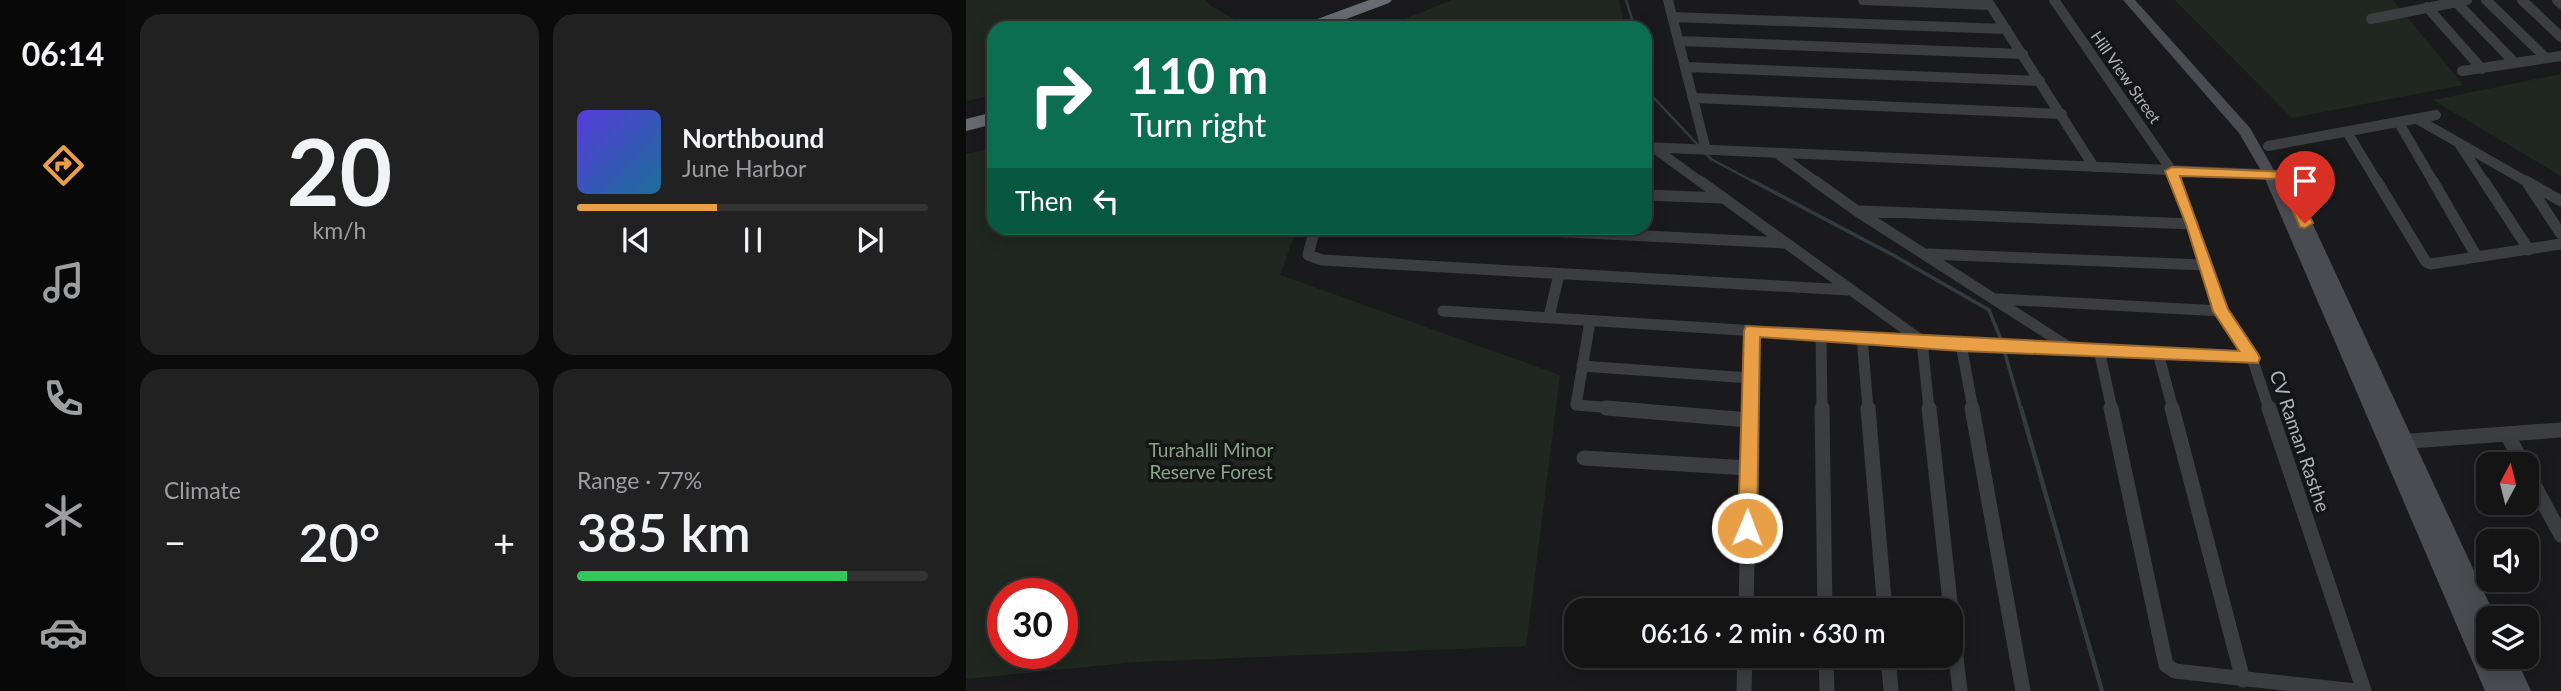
<!DOCTYPE html>
<html lang="en">
<head>
<meta charset="utf-8">
<style>
	:root { --surface:#141415; --page:#212122; --text:#f1f3f6; --muted:#9d9ea0; --line:#333334; --accent:#e89f46 }
	body { margin:0; font-family:Lato,sans-serif; background:var(--page); color:var(--text); height:100vh; display:flex; flex-direction:column; font-size:26px; white-space:nowrap }
	* { box-sizing:border-box; margin:0 }
	p { font-size:23px; color:var(--muted) }
	.icon { flex:none; width:38px; height:38px; fill:none; stroke:currentColor; stroke-width:2; stroke-linecap:round; stroke-linejoin:round }
	.map { position:relative; flex:1; overflow:hidden }
	.details { display:flex; flex-direction:column; gap:14px; padding:14px; background:#0b0b0c; width:840px }
	.details>* { flex:none }
	.guide { position:absolute; left:21px; top:21px; width:665px; height:214px; border-radius:21px; box-shadow:0 4px 18px #0003,0 0 0 2px var(--line); background:#0b6e4f; color:#fff; overflow:hidden }
	.needle { width:46px; rotate:7deg }
	.controls { position:absolute; left:1510px; top:452px; display:grid; gap:14px }
	.controls a { display:grid; place-items:center; width:63px; height:63px; border-radius:14px; background:var(--surface); box-shadow:0 4px 18px #0003,0 0 0 2px var(--line); font-size:35px }
	.speed { position:absolute; left:21px; top:578px; display:flex; gap:14px; font-size:35px; font-weight:700; text-align:center }
	.speed>* { display:grid; place-content:center; width:91px; height:91px; border-radius:50%; background:var(--surface); box-shadow:0 4px 18px #0003,0 0 0 2px var(--line); line-height:1 }
	.speed .limit { border:10px solid #d22; background:#fff; color:#111 }
	.pin { position:absolute; display:grid; place-items:center; width:60px; height:60px; color:#fff; margin:-72px -30px; border-radius:50% 50% 50% 0; rotate:-45deg; box-shadow:0 0 7px #0007 }
	.pin .icon { rotate:45deg }
	.me { position:absolute; width:77px; margin:-38px; rotate:1deg; stroke-linejoin:round; filter:drop-shadow(0 0 5px #0008) }
	.turn { display:flex; align-items:center; gap:24px; height:147px; padding:0 28px; font-size:32px }
	.turn .icon { width:91px; height:91px; stroke-width:2.5 }
	.turn b { display:block; font-size:49px; line-height:60px }
	.then { display:flex; align-items:center; height:66px; padding:0 28px; background:#0003; gap:14px; font-size:26px }
	.big { font-size:52px; font-weight:600; line-height:1.1 }
	.details .widget { flex:1; display:flex; flex-direction:column; justify-content:center; gap:10px; min-width:0; padding:0 24px; border-radius:21px; background:var(--page) }
	.details .dial { align-items:center; gap:0 }
	.dial b { font-size:91px; line-height:1 }
	.song { display:flex; align-items:center; gap:21px }
	.cover { width:84px; height:84px; border-radius:10px; background:linear-gradient(135deg,hsl(250 70% 55%),hsl(200 70% 35%)) }
	.played { height:7px; border-radius:4px; background:linear-gradient(90deg,var(--accent) 40%,var(--line) 40%) }
	.keys { display:flex; justify-content:space-around; direction:ltr }
	.heat { display:flex; justify-content:space-between; align-items:center; font-size:38px; direction:ltr }
	.charge { height:10px; border-radius:5px; background:linear-gradient(90deg,#34c759 77%,var(--line) 0) }
	.details .tiles { flex:1; display:grid; gap:14px; grid-template-columns:repeat(2,1fr) }
	.trip { position:absolute; left:598px; top:598px; width:399px; height:70px; border-radius:21px; background:var(--surface); box-shadow:0 4px 18px #0003,0 0 0 2px var(--line); font-weight:600; line-height:70px; text-align:center }
	main { display:flex; flex:1; min-height:0 }
	.menu { display:flex; flex-direction:column; width:126px; justify-content:space-around; align-items:center; background:#080808; color:var(--muted) }
	.menu .icon { width:49px; height:49px }
	.menu .active { color:var(--accent) }
	.menu b { font-size:32px; color:var(--text) }
	.map>svg:first-child { display:block }
	.green { fill:#202720; fill-rule:evenodd }
	.lines { fill:none; stroke-linecap:round; stroke-linejoin:round }
	.stream-far2 { stroke:#313b40; stroke-width:2.5 }
	.stream-far1 { stroke:#313b40; stroke-width:3.5 }
	.stream { stroke:#313b40; stroke-width:4.5 }
	.street-far2 { stroke:#3b3d41; stroke-width:10 }
	.street-far1 { stroke:#3b3d41; stroke-width:11 }
	.street { stroke:#3b3d41; stroke-width:15 }
	.secondary { fill:#4a4c51; fill-rule:evenodd }
	.highway { fill:#686c72; fill-rule:evenodd }
	.route { fill:#e89f46; stroke:#97672e; stroke-width:2 }
	.labels { text-anchor:middle; stroke-width:7; stroke-linejoin:round; paint-order:stroke }
	.far-street-label { font-size:16px; fill:#aeb3bb; stroke:#151517 }
	.street-label { font-size:19px; fill:#aeb3bb; stroke:#151517 }
	.park-label { font-size:19px; fill:#88a586; stroke:#151517 }
</style>
</head>
<body>
<main>
<nav class="menu">
<b>06:14</b>
<svg class="icon active" aria-label="directions" viewBox="0 0 24 24"><path d="M12 3l9 9-9 9-9-9zM9 14v-3h6M13 9l2 2-2 2"/></svg>
<svg class="icon" aria-label="music" viewBox="0 0 24 24"><path d="M9 18V5l10-2v13"/><circle cx="6" cy="18" r="3"/><circle cx="16" cy="16" r="3"/></svg>
<svg class="icon" aria-label="phone" viewBox="0 0 24 24"><path d="M5 4h4l2 5-3 2q2 4 5 5l2-3 5 2v4C11 20 4 13 5 4z"/></svg>
<svg class="icon" aria-label="climate" viewBox="0 0 24 24"><path d="M12 3v18M4 7l16 10M4 17L20 7"/></svg>
<svg class="icon" aria-label="car" viewBox="0 0 24 24"><path d="M5 17H2v-5l4-1 3-4h7l3 4 3 1v5h-3M9 17h6M6 11h13"/><circle cx="7" cy="17" r="2"/><circle cx="17" cy="17" r="2"/></svg>
</nav>
<section class="details">
<div class="tiles">
<div class="widget dial"><b>20</b><p>km/h</p></div>
<div class="widget">
<div class="song"><i class="cover"></i><div><b>Northbound</b><p>June Harbor</p></div></div>
<div class="played"></div>
<div class="keys"><svg class="icon" aria-label="previous" viewBox="0 0 24 24"><path d="M18 5L8 12l10 7zM5 5v14"/></svg><svg class="icon" aria-label="pause" viewBox="0 0 24 24"><path d="M8 5v14M16 5v14"/></svg><svg class="icon" aria-label="next" viewBox="0 0 24 24"><path d="M6 5l10 7-10 7zM19 5v14"/></svg></div>
</div>
<div class="widget"><p>Climate</p>
<div class="heat"><a>−</a><b class="big">20°</b><a>+</a></div>
</div>
<div class="widget"><p>Range · 77%</p><b class="big">385 km</b><div class="charge"></div></div>
</div>
</section>
<div class="map">
<svg width="1595" height="691" viewBox="0 0 1595 691">
	<rect width="100%" height="100%" fill="#1a1a1c"/>
	<!-- green -->
	<path class="green" d="M0,0H240L245,6L284,28H28V95L0,101Z
		M486,0H653L659,28H416Z
		M1209,0H1427L1497,85L1326,118Z
		M1595,74V176L1467,100Z
		M28,148V228H331L314,275L594,375L560,646L169,662L0,679V154ZM96,593V653H37V593Z"/>
	<g class="lines">
		<!-- stream-far2 -->
		<path class="stream-far2" d="M660,0L669,28
			M679,74L687,97L734,147
			M739,153L745,159L790,183"/>
		<!-- stream-far1 -->
		<path class="stream-far1" d="M787,181L927,255L1023,310L1036,342
			M1038,350L1055,409"/>
		<!-- stream -->
		<path class="stream" d="M1055,408L1136,691"/>
		<!-- street-far2 -->
		<path class="street-far2" d="M702,0L740,150
			M897,0L1024,5
			M1021,0L1128,167
			M1088,0L1206,171L1211,183
			M1520,0L1580,58
			M1556,0L1595,37
			M1591,0L1595,4
			M1490,2L1549,63
			M1461,7L1516,69
			M706,17L1040,29
			M1405,19L1501,0
			M713,41L1057,54
			M720,67L1074,81
			M1496,71L1595,56
			M728,98L1096,114
			M1451,119L1563,183
			M1433,123L1468,183
			M1381,132L1412,183
			M1494,145L1519,183
			M1302,146L1470,115
			M679,147L1317,175
			M688,148L736,183
			M813,155L852,183"/>
		<!-- street-far1 -->
		<path class="street-far1" d="M734,181L956,341L963,409
			M849,181L891,211L1104,348
			M1210,181L1255,311L1286,358L1303,409
			M1411,181L1460,262L1465,264L1595,244
			M1467,181L1511,257
			M1518,181L1563,250
			M1560,181L1595,201
			M1562,184L1595,234
			M679,195L756,198
			M895,211L1227,224
			M349,228L342,255L356,260L882,290
			M526,228L818,243
			M962,254L1238,265
			M1032,299L1255,311
			M477,311L995,344L1286,358
			M583,317L593,274
			M624,321L610,405L660,409
			M855,335L856,409
			M896,337L902,409
			M995,344L1007,409
			M1133,350L1146,409
			M1192,353L1207,409
			M616,366L784,378
			M784,409L786,331"/>
		<!-- street -->
		<path class="street" d="M640,408L783,420
			M856,408L859,611
			M902,408L919,611
			M963,408L985,611
			M1006,408L1057,691
			M1145,408L1200,665L1209,671L1390,691
			M1206,408L1277,680
			M1303,408L1398,691
			M1541,434L1557,464
			M1431,442L1595,430
			M618,458L782,468
			M1561,472L1595,535
			M780,611L784,408
			M985,614L994,691
			M860,656L861,691
			M922,656L925,691
			M778,691L779,656"/>
		<!-- secondary -->
		<path class="secondary" d="M1157,0H1169L1284,128L1317,186L1323,183L1330,188L1530,618H1522V636L1517,634L1522,646V656H1549L1565,691H1519L1297,174L1273,133Z"/>
		<!-- highway -->
		<path class="highway" d="M403,0H426L423,3L356,28H333L335,25Z
			M28,112V124L0,131V119Z"/>
	</g>
	<!-- route -->
	<path class="route" d="M1206,167L1322,172L1347,223L1339,228L1334,227L1312,179L1214,176L1262,309L1292,354L1294,358L1292,363L995,351L794,337L791,528L788,534L781,536L775,534L772,528L778,331L780,326L1273,351L1247,311L1220,224L1199,171Z"/>
	<g class="labels">
		<!-- far-street labels -->
		<g class="far-street-label">
			<text transform="translate(1160 77) rotate(55)" y="6">Hill View Street</text>
		</g>
		<!-- street labels -->
		<g class="street-label">
			<text transform="translate(1334 441) rotate(71)" y="7">CV Raman Rasthe</text>
		</g>
		<!-- park labels -->
		<g class="park-label">
			<text x="245" y="457">Turahalli Minor<tspan x="245" dy="22">Reserve Forest</tspan></text>
		</g>
	</g>
</svg>
<div class="controls">
<a><svg class="needle" viewBox="-14 -14 28 28"><path d="M0-13l5 13h-10z" fill="#e53935"/><path d="M0 13l5-13h-10z" fill="#9d9ea0"/></svg></a>
<a><svg class="icon" aria-label="sound" viewBox="0 0 24 24"><path d="M4 9h4l5-4v14l-5-4H4zM17 9q2 3 0 6"/></svg></a>
<a><svg class="icon" aria-label="layers" viewBox="0 0 24 24"><path d="M12 4l9 5-9 5-9-5zM3 14l9 5 9-5"/></svg></a>
</div>
<div class="speed"><div class="limit">30</div></div>
<div class="pin" style="left:1339px;top:223px;background:#d93025"><svg class="icon" aria-label="arrive" viewBox="0 0 24 24"><path d="M6 21V4h12l-3 4 3 4H6"/></svg></div>
<svg class="me" style="left:781px;top:528px" viewBox="-20 -20 40 40"><circle r="17" fill="#e89f46" stroke="#fff" stroke-width="3"/><path d="M0-11L8 9 0 5-8 9z" fill="#fff"/></svg>
<div class="trip">06:16 · 2 min · 630 m</div>
<div class="guide">
<div class="turn"><svg class="icon" aria-label="right" viewBox="0 0 24 24"><path d="M7 20v-9h11M14 6l5 5-5 5"/></svg><div><b>110 m</b>Turn right</div></div>
<div class="then">Then<svg class="icon" aria-label="left" viewBox="0 0 24 24"><path d="M17 20v-9H6M10 6l-5 5 5 5"/></svg></div>
</div>
</div>
</main>
</body>
</html>
